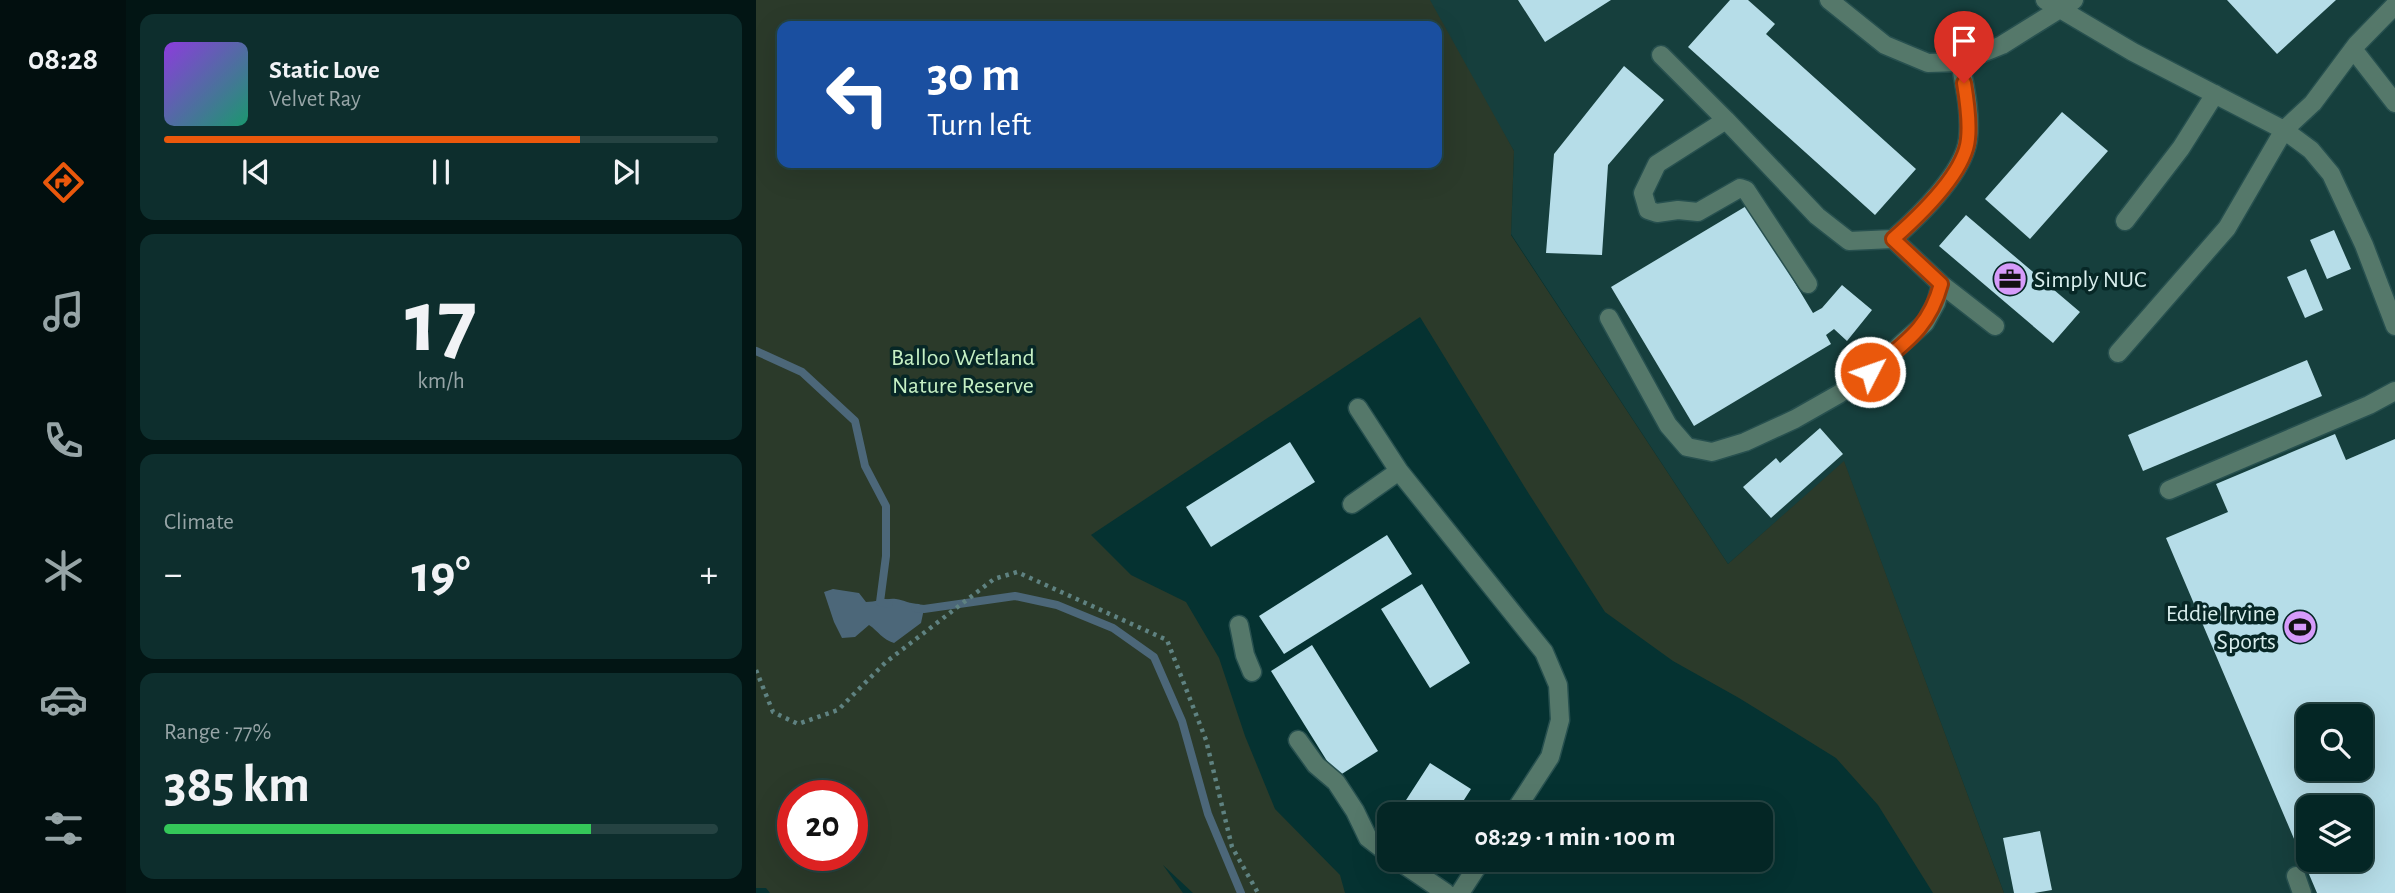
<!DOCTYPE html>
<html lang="en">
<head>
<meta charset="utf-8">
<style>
	:root { --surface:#042625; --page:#0d2e2d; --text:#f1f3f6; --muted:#97a5a7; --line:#254342; --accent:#ea580c }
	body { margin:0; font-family:"Alegreya Sans",sans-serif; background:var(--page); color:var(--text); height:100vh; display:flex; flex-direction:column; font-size:26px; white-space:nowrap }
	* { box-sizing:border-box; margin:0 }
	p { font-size:23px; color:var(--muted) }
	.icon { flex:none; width:38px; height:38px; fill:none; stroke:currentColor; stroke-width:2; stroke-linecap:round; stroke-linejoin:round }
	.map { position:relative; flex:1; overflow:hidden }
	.sheet { display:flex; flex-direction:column; gap:14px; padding:14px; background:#021514; width:630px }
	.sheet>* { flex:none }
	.hud { position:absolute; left:21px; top:21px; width:665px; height:147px; border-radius:14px; box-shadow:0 7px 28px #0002,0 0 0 2px var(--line); background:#1a4fa0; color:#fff; overflow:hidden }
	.controls { position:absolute; left:1540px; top:704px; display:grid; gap:14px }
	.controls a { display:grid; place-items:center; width:77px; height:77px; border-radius:14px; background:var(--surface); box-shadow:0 7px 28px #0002,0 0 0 2px var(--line); font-size:35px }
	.speed { position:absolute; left:21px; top:780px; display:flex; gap:14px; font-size:35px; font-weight:700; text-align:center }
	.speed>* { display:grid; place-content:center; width:91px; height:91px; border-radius:50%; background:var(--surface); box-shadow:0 7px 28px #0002,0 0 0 2px var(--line); line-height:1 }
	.speed .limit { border:10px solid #d22; background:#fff; color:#111 }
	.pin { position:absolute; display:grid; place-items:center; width:60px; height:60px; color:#fff; margin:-72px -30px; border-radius:50% 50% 50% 0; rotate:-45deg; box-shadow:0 0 7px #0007 }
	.pin .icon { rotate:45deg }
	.me { position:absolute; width:77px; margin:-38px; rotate:49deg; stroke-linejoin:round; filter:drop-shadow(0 0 5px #0008) }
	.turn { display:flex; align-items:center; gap:24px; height:147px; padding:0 35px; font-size:32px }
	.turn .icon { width:91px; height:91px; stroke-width:2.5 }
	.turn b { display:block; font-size:49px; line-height:60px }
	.big { font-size:52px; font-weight:700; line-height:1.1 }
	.sheet .tile { flex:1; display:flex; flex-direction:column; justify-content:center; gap:10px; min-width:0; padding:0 24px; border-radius:14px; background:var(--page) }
	.sheet .dial { align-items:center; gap:0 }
	.dial b { font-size:91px; line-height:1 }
	.song { display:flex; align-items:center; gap:21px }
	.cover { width:84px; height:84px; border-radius:10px; background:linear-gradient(135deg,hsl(270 70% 55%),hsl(160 70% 35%)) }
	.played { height:7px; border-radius:4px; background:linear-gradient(90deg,var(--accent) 75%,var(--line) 75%) }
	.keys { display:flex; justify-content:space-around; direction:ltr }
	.heat { display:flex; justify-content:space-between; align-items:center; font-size:38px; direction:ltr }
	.charge { height:10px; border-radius:5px; background:linear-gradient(90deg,#34c759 77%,var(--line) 0) }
	.trip { position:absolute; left:621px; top:802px; width:396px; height:70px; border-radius:14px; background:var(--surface); box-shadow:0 7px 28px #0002,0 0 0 2px var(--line); font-weight:700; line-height:70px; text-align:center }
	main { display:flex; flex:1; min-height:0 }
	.tabs { display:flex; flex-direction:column; width:126px; justify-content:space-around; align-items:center; background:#020f0f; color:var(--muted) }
	.tabs .icon { width:49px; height:49px }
	.tabs .selected { color:var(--accent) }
	.tabs b { font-size:32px; color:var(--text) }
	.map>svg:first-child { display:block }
	.built { fill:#163f3d; fill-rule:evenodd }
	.green { fill:#2b3a2a; fill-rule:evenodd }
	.water { fill:#4c6779 }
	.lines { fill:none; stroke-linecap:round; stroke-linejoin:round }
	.stream { stroke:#4c6779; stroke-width:8 }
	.building { fill:#b6dde8; fill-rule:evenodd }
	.minor-casing { stroke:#27504f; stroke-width:21 }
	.path { stroke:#5f8281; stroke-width:4.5; stroke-dasharray:3.5 5; stroke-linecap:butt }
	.minor { stroke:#55786a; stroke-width:18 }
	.route-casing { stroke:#983908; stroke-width:18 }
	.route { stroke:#ea580c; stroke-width:12 }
	.labels { text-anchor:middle; stroke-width:7; stroke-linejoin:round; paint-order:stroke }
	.poi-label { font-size:24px; fill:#d9eeed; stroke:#072726; text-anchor:start }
	.park-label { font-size:24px; fill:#c6f0c4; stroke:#072726 }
</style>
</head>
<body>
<main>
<nav class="tabs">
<b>08:28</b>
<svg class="icon selected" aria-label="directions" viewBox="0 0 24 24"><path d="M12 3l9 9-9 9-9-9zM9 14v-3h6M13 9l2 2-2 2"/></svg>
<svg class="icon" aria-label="music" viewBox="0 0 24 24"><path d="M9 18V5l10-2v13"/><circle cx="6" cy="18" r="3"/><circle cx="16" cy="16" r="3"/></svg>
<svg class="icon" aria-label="phone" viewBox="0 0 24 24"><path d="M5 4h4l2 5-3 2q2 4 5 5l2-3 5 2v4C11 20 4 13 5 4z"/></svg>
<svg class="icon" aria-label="climate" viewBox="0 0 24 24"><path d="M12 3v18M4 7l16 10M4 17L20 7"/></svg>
<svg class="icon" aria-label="car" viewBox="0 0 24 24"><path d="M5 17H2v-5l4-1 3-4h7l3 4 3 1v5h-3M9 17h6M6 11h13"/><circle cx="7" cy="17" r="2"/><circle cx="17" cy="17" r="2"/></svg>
<svg class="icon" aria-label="filters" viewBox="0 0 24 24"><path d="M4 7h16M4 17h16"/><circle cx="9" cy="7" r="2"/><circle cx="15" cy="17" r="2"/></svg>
</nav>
<section class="sheet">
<div class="tile">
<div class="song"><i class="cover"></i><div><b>Static Love</b><p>Velvet Ray</p></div></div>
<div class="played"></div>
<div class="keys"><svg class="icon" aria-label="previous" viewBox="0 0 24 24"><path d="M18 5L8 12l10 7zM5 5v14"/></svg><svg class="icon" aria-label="pause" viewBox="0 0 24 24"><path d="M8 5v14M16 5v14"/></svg><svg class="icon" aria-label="next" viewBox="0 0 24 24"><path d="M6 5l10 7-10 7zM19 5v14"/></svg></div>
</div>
<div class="tile dial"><b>17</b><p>km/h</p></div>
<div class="tile"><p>Climate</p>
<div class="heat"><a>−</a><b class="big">19°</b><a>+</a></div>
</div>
<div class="tile"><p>Range · 77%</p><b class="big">385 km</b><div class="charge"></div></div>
</section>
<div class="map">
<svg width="1639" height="893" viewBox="0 0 1639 893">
	<rect width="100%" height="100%" fill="#053231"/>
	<!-- built -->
	<path class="built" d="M669,0H1639V893H1248L1088,462L972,564L755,234L758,151ZM1552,716H1605V768H1552ZM1552,807H1605V859H1552Z"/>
	<!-- green -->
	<path class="green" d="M0,0H674L758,151L755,235L972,564L1088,461L1248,893H1177L1122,805L1080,758L983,698L917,661L849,612L773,494L664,317L335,535L375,575L430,602L463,658L489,736L519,809L584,875L589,893H437L407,865L427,893H14L10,888H0ZM26,26H681V163H26ZM37,796H96V856H37Z"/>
	<!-- water -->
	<path class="water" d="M77,589L103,593L110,602C120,602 130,598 140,599C148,600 154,604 163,604L168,609L165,623L138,643C127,640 122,631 113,625L99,637L86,638L78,622L68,592Z"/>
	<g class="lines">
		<!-- stream -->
		<path class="stream" d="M0,351L46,372L99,421L109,466L130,506V556L124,602L133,604
			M159,608L168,609L259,596L301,605L357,628L398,657L426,721L452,814L485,893"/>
	</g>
	<!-- building -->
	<path class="building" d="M762,0H855L789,42Z
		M974,0H992L1019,24L1010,34L1160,169L1119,215L932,47Z
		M1471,0H1580L1521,54Z
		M868,66L908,100L852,165L846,255L790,253L798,154Z
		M1306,112L1352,151L1274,239L1229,199Z
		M992,205L1057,313L1066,308L1086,285L1116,310L1091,341L1078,329L1070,335L1075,344L938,426L855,287Z
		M1210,215L1324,312L1297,343L1183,246Z
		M1578,230L1595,269L1571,279L1554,240Z
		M1550,269L1567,310L1549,318L1531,277Z
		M1551,360L1566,396L1387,471L1372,435Z
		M1064,428L1087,454L1015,518L987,487L1020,458L1024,463Z
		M1579,434L1590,460L1639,439V893H1561L1410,538L1472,512L1460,484ZM1552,716H1605V768H1552ZM1552,807H1605V859H1552Z
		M534,442L559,482L455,547L430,507Z
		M631,535L656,574L528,654L503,616Z
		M666,584L714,663L674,688L625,609Z
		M556,645L622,751L581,777L515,671Z
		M674,763L715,789L699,814H641Z
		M634,825V846L624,839Z
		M1284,831L1296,890L1278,893H1258L1247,838Z"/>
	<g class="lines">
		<!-- minor casing -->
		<g class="minor-casing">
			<path id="minor" d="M1073,0L1129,45L1172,63L1204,62L1246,45L1318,0
				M1289,0L1377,52L1528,130L1555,150L1575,174L1608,245L1639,326
				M1597,49L1639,103
				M905,55L970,120
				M1369,221L1425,148L1459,94
				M1137,239L1185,284L1239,326
				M1052,284L990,190L984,188L942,212L922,210L901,213L892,210L887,193L901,164L970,120L1061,216L1093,241L1137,239C1162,217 1208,173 1212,139C1215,114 1209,87 1204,62
				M853,318L912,425L931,447L956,452L989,442L1039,419L1083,394L1114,372L1169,323L1180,303L1185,284
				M1362,353L1471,228L1528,130L1557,103L1601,44L1639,5
				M602,408L643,471L788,652L802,685L804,720L794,757L757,814
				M1413,490L1613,405L1639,391
				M596,504L643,471
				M483,625L489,655L496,672
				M542,740L560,765L580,782L599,811L612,838L634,855
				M640,859L690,893
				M1540,876L1546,893
				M704,893L726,859"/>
		</g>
		<!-- path -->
		<path class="path" d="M0,670L17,712L42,724L82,710L130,662L238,579L261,572L411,640L450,740L476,847L502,893"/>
		<!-- minor -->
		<use href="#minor" class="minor"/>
	</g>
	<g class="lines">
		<!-- route casing -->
		<g class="route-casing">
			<path id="route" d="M1114,372C1148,343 1173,329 1185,284L1137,239C1162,217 1209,173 1212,139C1214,121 1211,101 1208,83"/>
		</g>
		<!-- route -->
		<use href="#route" class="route"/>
	</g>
	<!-- icons -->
	<defs>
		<g id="office-disc" transform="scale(1.75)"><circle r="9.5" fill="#d69bfa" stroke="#072726"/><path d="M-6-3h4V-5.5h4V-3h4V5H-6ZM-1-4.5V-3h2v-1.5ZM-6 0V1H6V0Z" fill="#111"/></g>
		<g id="stadium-disc" transform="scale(1.75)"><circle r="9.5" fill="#d69bfa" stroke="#072726"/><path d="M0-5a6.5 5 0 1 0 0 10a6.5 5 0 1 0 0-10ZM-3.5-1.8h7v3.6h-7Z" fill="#111"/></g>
	</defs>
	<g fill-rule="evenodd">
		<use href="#office-disc" x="1254" y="279"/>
		<use href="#stadium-disc" x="1544" y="627"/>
	</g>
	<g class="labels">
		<!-- poi labels -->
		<g class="poi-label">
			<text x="1278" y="287">Simply NUC</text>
			<text x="1520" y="621" text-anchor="end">Eddie Irvine<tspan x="1520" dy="28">Sports</tspan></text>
		</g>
		<!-- park labels -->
		<g class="park-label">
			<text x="207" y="365">Balloo Wetland<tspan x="207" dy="28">Nature Reserve</tspan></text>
		</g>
	</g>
</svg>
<div class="controls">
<a><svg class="icon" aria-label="search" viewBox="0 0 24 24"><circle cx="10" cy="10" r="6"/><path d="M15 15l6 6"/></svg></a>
<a><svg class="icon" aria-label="layers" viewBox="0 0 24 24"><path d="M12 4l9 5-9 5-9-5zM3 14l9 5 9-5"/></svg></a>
</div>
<div class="speed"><div class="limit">20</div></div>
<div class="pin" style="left:1208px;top:83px;background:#d93025"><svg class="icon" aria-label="arrive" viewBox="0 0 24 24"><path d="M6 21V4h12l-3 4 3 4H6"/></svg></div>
<svg class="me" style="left:1114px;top:372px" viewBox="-20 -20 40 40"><circle r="17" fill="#ea580c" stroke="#fff" stroke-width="3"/><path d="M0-11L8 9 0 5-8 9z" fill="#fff"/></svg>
<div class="trip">08:29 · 1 min · 100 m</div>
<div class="hud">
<div class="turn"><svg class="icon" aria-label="left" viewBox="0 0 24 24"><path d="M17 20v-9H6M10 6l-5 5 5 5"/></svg><div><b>30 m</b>Turn left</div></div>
</div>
</div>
</main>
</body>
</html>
